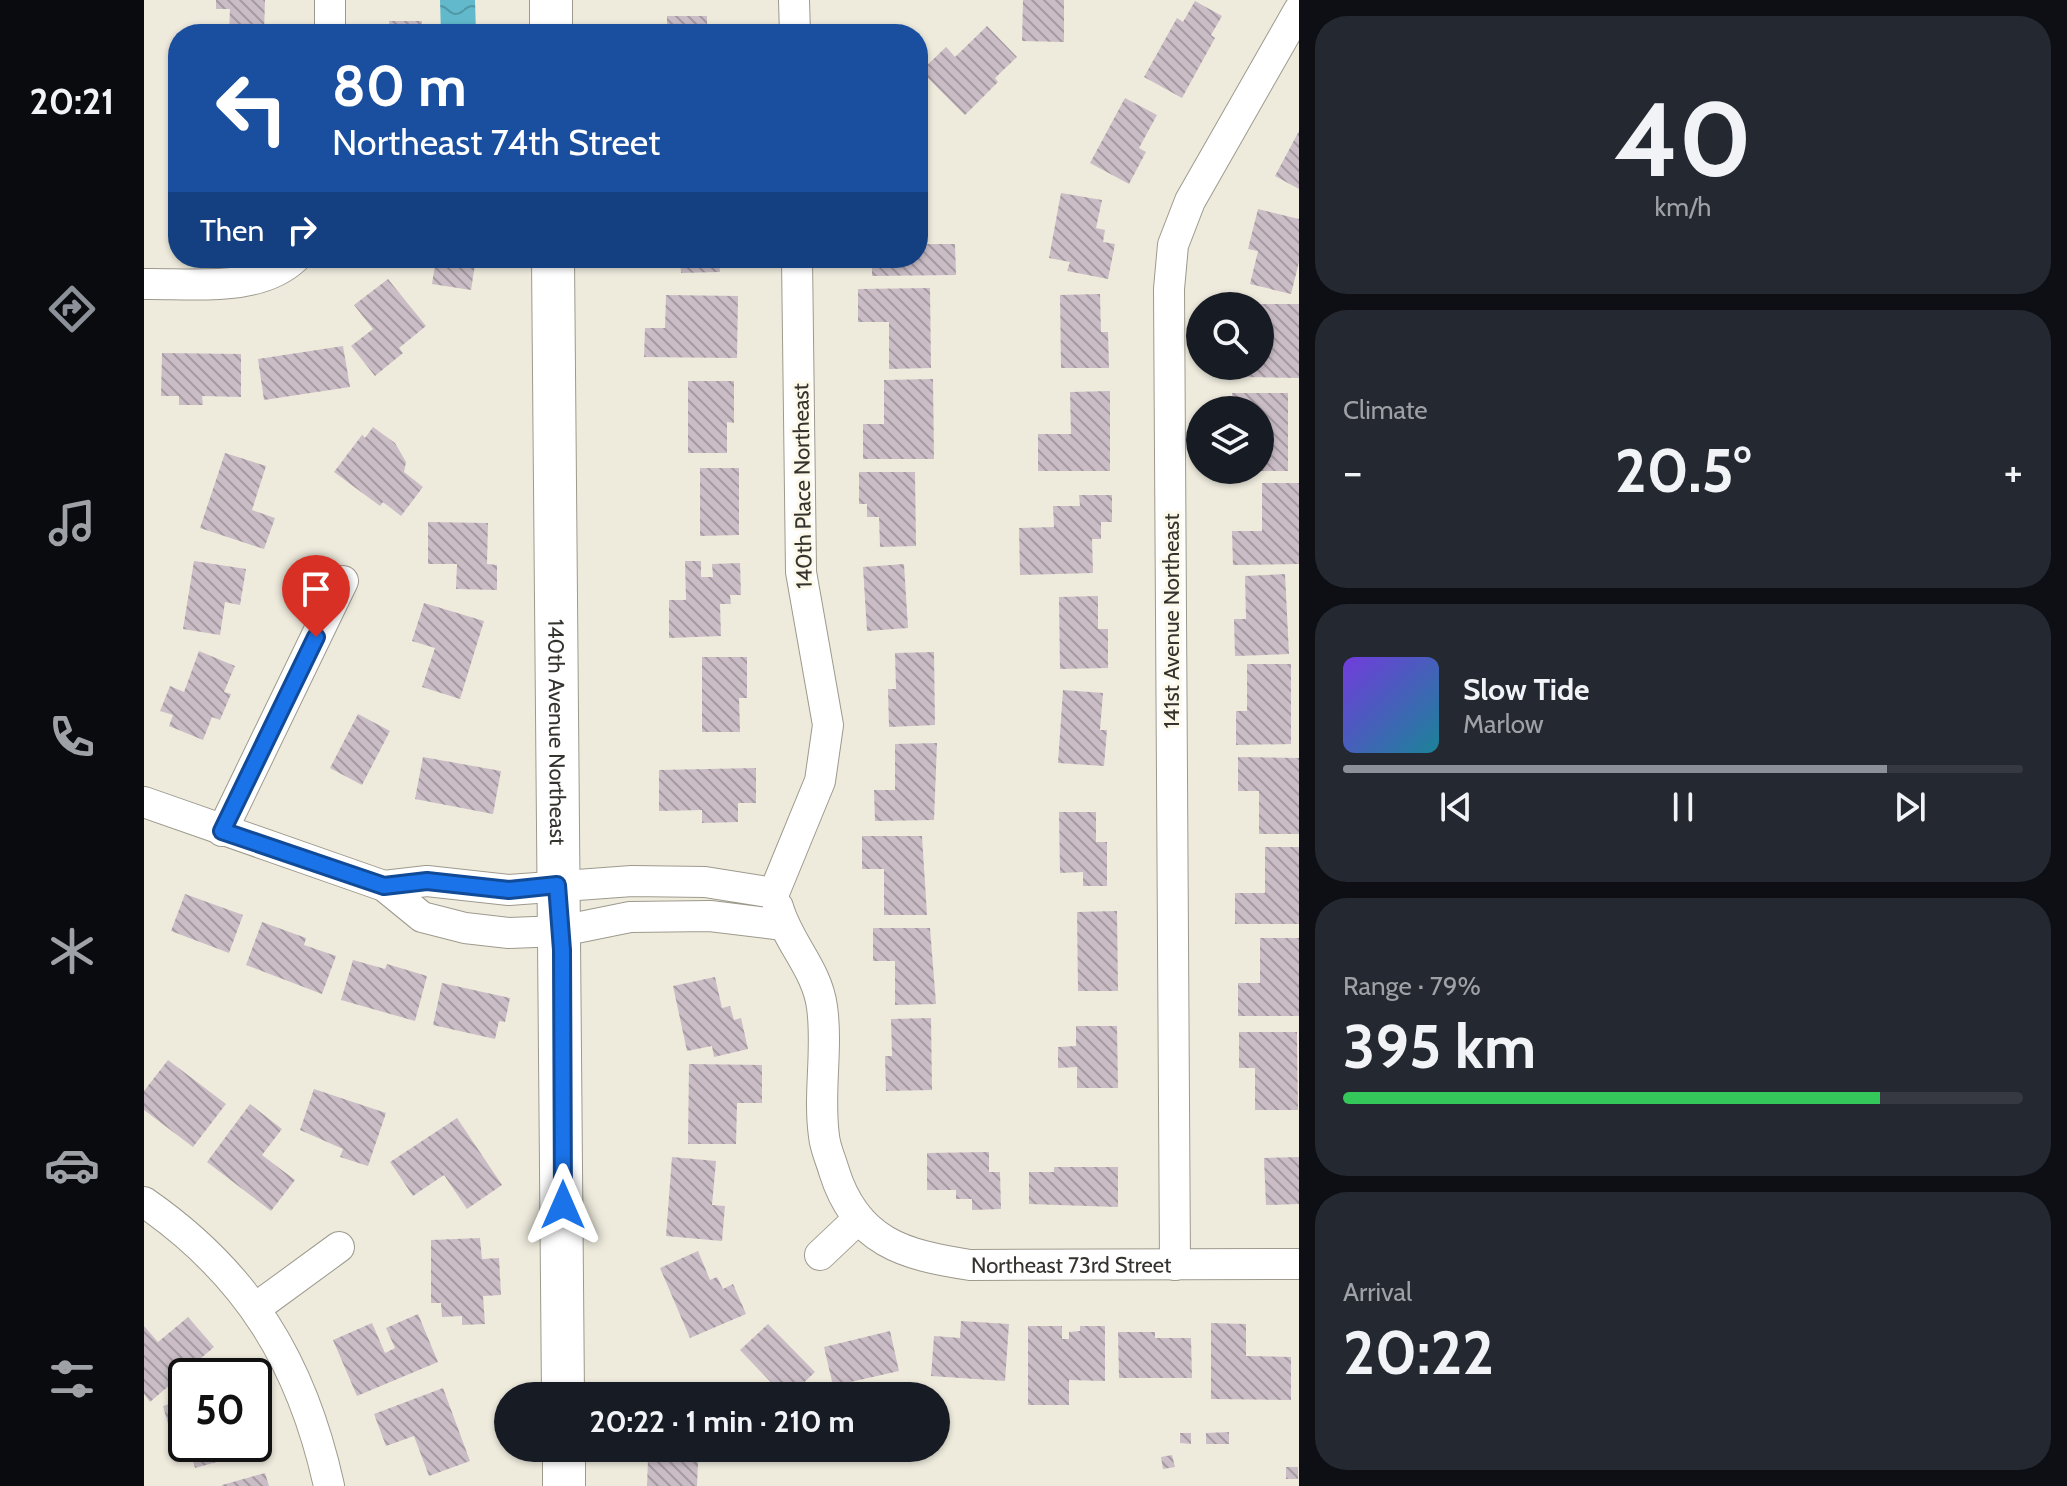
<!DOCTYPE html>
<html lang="en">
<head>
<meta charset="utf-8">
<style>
	:root { --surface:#171b24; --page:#242831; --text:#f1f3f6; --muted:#9ea1a6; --line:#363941; --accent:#8c9099 }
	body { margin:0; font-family:Cabin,sans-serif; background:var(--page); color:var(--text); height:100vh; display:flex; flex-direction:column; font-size:30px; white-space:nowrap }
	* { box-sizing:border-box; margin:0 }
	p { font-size:26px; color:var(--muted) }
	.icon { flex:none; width:44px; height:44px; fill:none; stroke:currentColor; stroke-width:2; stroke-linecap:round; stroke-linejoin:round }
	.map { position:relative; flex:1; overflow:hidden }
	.side { display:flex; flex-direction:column; gap:16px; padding:16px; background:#0d0f14; width:768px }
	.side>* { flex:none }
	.top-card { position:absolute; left:24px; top:24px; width:760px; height:244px; border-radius:32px; box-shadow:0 2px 6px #0004; background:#1a4fa0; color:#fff; overflow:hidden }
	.buttons { position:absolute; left:1042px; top:292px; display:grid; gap:16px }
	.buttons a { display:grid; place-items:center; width:88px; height:88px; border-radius:50%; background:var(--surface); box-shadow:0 2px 6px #0004; font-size:40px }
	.speed { position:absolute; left:24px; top:1358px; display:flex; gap:16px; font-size:40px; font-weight:700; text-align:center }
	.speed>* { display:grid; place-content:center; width:104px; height:104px; border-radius:50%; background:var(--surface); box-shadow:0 2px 6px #0004; line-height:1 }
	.speed .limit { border:4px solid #111; border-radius:12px; background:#fff; color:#111 }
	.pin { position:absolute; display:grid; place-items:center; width:68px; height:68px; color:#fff; margin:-82px -34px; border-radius:50% 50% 50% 0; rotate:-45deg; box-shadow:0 0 8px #0007 }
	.pin .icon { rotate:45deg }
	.me { position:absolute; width:88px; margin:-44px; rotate:0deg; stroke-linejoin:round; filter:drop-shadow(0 0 6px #0008) }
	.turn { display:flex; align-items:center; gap:28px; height:168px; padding:0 32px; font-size:36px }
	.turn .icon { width:104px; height:104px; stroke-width:2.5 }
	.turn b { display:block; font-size:56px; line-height:68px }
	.then { display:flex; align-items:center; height:76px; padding:0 32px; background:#0003; gap:16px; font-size:30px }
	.big { font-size:60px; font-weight:700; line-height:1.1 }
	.side .widget { flex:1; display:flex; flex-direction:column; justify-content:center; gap:12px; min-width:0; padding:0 28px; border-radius:32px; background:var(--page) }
	.side .dial { align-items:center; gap:0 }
	.dial b { font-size:104px; line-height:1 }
	.song { display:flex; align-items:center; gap:24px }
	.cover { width:96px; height:96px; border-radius:12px; background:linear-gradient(135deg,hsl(260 70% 55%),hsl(190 70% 35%)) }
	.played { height:8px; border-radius:4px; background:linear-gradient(90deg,var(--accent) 80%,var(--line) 80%) }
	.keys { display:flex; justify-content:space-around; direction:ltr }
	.heat { display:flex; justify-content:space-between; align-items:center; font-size:44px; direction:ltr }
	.charge { height:12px; border-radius:6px; background:linear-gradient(90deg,#34c759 79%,var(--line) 0) }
	.trip { position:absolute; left:350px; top:1382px; width:456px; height:80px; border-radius:40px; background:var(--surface); box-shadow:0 2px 6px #0004; font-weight:700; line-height:80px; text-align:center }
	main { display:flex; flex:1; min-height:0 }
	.tab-bar { display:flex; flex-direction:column; width:144px; justify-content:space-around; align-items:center; background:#090b0e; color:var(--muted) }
	.tab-bar .icon { width:56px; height:56px }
	.tab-bar .selected { color:var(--accent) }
	.tab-bar b { font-size:36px; color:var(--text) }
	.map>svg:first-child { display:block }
	.water { fill:url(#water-waves) }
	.building { fill:url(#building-back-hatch) }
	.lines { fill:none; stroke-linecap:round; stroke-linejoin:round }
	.street-casing { stroke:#9d9a8d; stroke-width:32 }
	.secondary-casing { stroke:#9d9a8d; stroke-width:44 }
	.street { stroke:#fff; stroke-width:30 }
	.secondary { stroke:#fff; stroke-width:42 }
	.route-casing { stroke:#114b97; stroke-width:20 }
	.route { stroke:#1a73e8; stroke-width:14 }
	.labels { text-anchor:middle; stroke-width:6; stroke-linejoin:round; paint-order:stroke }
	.street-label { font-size:22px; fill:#35332e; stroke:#fcf8ea }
</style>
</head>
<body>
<main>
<nav class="tab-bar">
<b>20:21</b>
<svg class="icon selected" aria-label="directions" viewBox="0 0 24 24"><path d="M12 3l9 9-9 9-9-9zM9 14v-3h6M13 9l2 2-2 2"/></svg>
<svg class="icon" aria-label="music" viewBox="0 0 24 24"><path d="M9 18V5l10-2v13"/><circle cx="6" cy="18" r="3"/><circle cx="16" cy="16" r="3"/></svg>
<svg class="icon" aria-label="phone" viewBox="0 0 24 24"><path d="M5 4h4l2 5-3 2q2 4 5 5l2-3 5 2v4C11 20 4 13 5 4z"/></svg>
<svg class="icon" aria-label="climate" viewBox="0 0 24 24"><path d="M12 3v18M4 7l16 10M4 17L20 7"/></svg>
<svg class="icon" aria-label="car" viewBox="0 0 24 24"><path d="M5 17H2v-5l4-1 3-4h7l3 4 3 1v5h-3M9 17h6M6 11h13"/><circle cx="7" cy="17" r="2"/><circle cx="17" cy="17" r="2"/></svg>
<svg class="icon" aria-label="filters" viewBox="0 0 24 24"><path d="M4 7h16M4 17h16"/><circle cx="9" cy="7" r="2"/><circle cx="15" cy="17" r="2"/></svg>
</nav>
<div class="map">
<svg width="1155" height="1486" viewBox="0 0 1155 1486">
	<defs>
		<pattern id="water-waves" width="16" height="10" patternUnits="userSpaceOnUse" patternTransform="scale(2)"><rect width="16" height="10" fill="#61b9cb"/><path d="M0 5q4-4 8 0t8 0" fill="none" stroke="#5197a5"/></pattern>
		<pattern id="building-back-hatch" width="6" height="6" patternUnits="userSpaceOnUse" patternTransform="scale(2)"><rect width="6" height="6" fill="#cabdc6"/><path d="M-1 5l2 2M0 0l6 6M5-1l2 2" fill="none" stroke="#a59aa1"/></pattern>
	</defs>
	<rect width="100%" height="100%" fill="#eeebdd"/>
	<!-- water -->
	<path class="water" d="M296,0H331L332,34H297Z"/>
	<!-- building -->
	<path class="building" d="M72,0H121L120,34H85L86,9H72Z
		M879,0H920V42L878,41Z
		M1051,1L1078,16L1067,35L1071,38L1038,98L1000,77L1033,18L1039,22Z
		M523,16H563V34H523Z
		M245,21H278V34H246Z
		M843,26L873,57L851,78L854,82L821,115L777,71L802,47L811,57Z
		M981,98L1013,115L995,148L1002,152L985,184L946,163Z
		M1155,131V189L1131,176Z
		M917,193L958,200L952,228L961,230L959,242L971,244L964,279L923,271L926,262L905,258Z
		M1114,209L1155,219V262L1147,294L1106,284L1114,251L1104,249Z
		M774,244H811L812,275L728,276V258H774Z
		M292,258H332L327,290L288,284Z
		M536,258H575L576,272L537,273Z
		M244,279L282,326L255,348L259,353L231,376L207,346L229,329L210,305Z
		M786,288L787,368L745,369V322H714V289Z
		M956,294L957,332H964L965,368H917L916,295Z
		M522,295L594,296L593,358L500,357L501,328H521Z
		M1116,304H1155V378L1104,377V366H1116Z
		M199,346L206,387L120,400L114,359Z
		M18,353L97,354V397L58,396L59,405H35V396H17Z
		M789,379L790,459H719V424H740V380Z
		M544,381H590V423L583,422V453H544Z
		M966,391V471H894V434H927L926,392Z
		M1088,393H1144V471H1116V410H1088Z
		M229,427L251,443L262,462L260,472L279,487L257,516L239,502L236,506L190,472L218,435L221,438Z
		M81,453L122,466L108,510L131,518L120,549L56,528Z
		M556,468H595V535L556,536Z
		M715,472H771L772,546L736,547L735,517H723V504H715Z
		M1118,483H1155V564L1089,565L1088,531H1118Z
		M935,495H968V522H957V539H948L949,573L876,575L875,528L910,527L909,506H936Z
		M284,522L344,523L343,564L353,565V590L312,589L313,564H284Z
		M50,561L102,569L96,605L81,602L76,635L39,629Z
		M541,561H557V577H569L568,564L596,563L597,595H586L587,604H576L577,636L525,638V600H542Z
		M760,564L764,628L723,631L719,567Z
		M1141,574L1145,654L1091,656L1090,619H1102L1101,576Z
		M954,596V629H964V668L916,669L915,597Z
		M280,603L340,621L316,699L278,687L291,648L268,641Z
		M55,651L91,666L80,692L87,694L76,720L68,717L59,740L25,726L29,715L16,711L26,686L40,692Z
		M790,652L791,725L745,727L744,689H752L751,653Z
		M558,657H603V698H595L596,732H558Z
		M1103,664H1147V744L1092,745V711H1103Z
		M919,690L959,693L956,730H963L960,766L914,763Z
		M214,714L246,731L218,785L186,768Z
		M793,743L790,820L731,821L730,790H751V744Z
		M279,757L357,771L349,814L271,799Z
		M1094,757L1155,758V834H1115V791H1094Z
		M612,768V803H594V822L558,823V810L515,811V770Z
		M915,812H952V842H963V886H939V872L916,873Z
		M718,836H778L783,915H740V869H718Z
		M1121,847H1155V924H1091V893H1121Z
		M41,894L99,915L85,953L27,931Z
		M973,911L974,991H934L933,912Z
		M118,922L162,938L160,945L192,956L178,994L102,965Z
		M729,928H786L792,1004L751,1005V961H729Z
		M1116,938H1155V1016H1094V983H1116Z
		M209,960L241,969L243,964L283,976L271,1021L197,1000Z
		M571,977L578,1008L586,1006L590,1020L597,1018L604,1049L570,1057L568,1046L543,1051L529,986Z
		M298,983L366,998L361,1022L355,1021L351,1039L289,1025Z
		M787,1018L788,1090L742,1091L741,1056H748L747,1019Z
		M932,1026H973L974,1088H933V1067L914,1068V1047L932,1046Z
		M1095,1032H1153L1154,1110H1111V1068H1095Z
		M24,1060L82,1104L49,1147L0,1110V1091Z
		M545,1064L618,1065V1103H593L592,1144H544Z
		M170,1089L242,1113L224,1166L196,1157L199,1149L156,1130Z
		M106,1104L138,1129L118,1155L151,1180L127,1211L63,1162Z
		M313,1118L358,1185L323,1209L300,1175L269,1196L246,1162Z
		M845,1152V1172H856L857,1209L828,1210V1199H812V1190H783V1153Z
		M528,1157L572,1161L568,1205L581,1206L578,1241L522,1236Z
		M1155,1157V1204L1122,1205L1120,1158Z
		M910,1167H974V1207L885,1204V1172H910Z
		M336,1238L338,1259L355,1258L357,1295L339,1296L341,1324L318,1325V1316L298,1317L297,1303H287V1240Z
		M554,1251L566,1280L573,1277L579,1289L589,1284L602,1314L546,1338L516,1268Z
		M274,1314L294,1362L213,1396L189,1340L228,1323L241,1353L251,1348L242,1328Z
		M44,1317L70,1347L6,1402L0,1394V1326L14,1342Z
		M817,1321L865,1324L861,1381L787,1376L790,1336L816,1338Z
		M1067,1323L1102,1324V1356L1147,1357V1400L1067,1399Z
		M624,1324L671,1372L646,1396H640L596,1350Z
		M884,1326H918V1339H925V1332L936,1331V1326H961V1381L925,1380V1405H884Z
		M746,1331L755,1371L689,1386L680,1347Z
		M974,1332H1011V1338H1047L1048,1378H975Z
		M299,1388L326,1461L285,1476L270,1436L242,1446L230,1414Z
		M42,1399V1434L28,1438L19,1406Z
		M1085,1432V1444H1062V1433Z
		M1036,1433H1047V1444L1036,1443Z
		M44,1444H83L87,1458L51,1468Z
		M1028,1455L1031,1467L1019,1469L1017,1457Z
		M504,1459L554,1462L553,1486H503Z
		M1142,1467H1154V1479H1142Z
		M121,1473L125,1486H78V1485Z"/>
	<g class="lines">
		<!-- street casing -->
		<g class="street-casing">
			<g id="street">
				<path d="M186,0V34"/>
				<path d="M650,0L651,34"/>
				<path d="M0,284C47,283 114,293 151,258"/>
				<path d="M0,802L240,886"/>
				<path d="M78,831L199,581"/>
				<path d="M630,893L561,882L488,881L365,890L283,881L240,886L278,917L321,928L365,933L417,931L486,917L566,916L639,925"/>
				<path d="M630,893L676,781L684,725L657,572L653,258"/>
				<path id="s1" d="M634,907C644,943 673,969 678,1007C684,1049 674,1094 680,1136C681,1148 687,1160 690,1171C712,1242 760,1255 826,1265L1155,1264"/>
				<path d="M0,1202C104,1274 158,1363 185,1486"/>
				<path d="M676,1255L713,1220"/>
				<path d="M1031,1265L1025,289L1029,245L1046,201L1155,10"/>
				<path d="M113,1307L195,1247"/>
			</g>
		</g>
		<!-- secondary casing -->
		<g class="secondary-casing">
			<g id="secondary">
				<path d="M407,0V34"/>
				<path id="s2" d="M409,258L419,1396"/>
				<path d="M420,1448V1486"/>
			</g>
		</g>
		<!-- street -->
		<use href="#street" class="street"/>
		<!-- secondary -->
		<use href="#secondary" class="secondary"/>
	</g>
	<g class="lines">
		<!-- route casing -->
		<g class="route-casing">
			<path id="route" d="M172,637L78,831L240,886L283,881L365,890L413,885L418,950L419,1205"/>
		</g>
		<!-- route -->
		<use href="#route" class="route"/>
	</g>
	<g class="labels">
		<!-- street labels -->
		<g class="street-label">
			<text transform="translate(658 486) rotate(-91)" y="8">140th Place Northeast</text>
			<text transform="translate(1027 621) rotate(-90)" y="8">141st Avenue Northeast</text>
			<text dy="8" stroke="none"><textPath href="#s2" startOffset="474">140th Avenue Northeast</textPath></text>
			<text dy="8" stroke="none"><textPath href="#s1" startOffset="554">Northeast 73rd Street</textPath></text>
		</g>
	</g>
</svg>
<div class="buttons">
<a><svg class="icon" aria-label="search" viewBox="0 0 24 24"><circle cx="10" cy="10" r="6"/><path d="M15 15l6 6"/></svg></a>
<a><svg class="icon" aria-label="layers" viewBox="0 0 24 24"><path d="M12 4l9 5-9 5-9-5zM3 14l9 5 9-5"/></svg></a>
</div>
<div class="speed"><div class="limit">50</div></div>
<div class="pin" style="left:172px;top:637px;background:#d93025"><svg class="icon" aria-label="arrive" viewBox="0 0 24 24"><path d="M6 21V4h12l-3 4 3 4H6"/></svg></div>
<svg class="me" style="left:419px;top:1205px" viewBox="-20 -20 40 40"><path d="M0-17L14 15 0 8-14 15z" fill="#1a73e8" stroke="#fff" stroke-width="4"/></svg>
<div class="trip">20:22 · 1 min · 210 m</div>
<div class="top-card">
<div class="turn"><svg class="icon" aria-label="left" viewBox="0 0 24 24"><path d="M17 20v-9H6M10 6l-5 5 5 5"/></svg><div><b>80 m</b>Northeast 74th Street</div></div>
<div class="then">Then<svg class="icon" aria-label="right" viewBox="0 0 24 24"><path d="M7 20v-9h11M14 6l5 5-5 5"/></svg></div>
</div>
</div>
<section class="side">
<div class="widget dial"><b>40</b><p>km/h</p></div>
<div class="widget"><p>Climate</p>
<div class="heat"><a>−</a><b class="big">20.5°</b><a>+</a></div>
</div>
<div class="widget">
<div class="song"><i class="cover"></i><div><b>Slow Tide</b><p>Marlow</p></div></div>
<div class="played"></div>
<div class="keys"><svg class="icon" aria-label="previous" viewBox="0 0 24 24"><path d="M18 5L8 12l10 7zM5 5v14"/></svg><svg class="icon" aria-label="pause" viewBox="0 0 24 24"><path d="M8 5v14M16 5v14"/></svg><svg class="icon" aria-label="next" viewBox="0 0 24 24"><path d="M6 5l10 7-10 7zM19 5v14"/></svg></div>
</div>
<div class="widget"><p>Range · 79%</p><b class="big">395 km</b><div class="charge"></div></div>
<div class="widget"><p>Arrival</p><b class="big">20:22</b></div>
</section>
</main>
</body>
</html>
